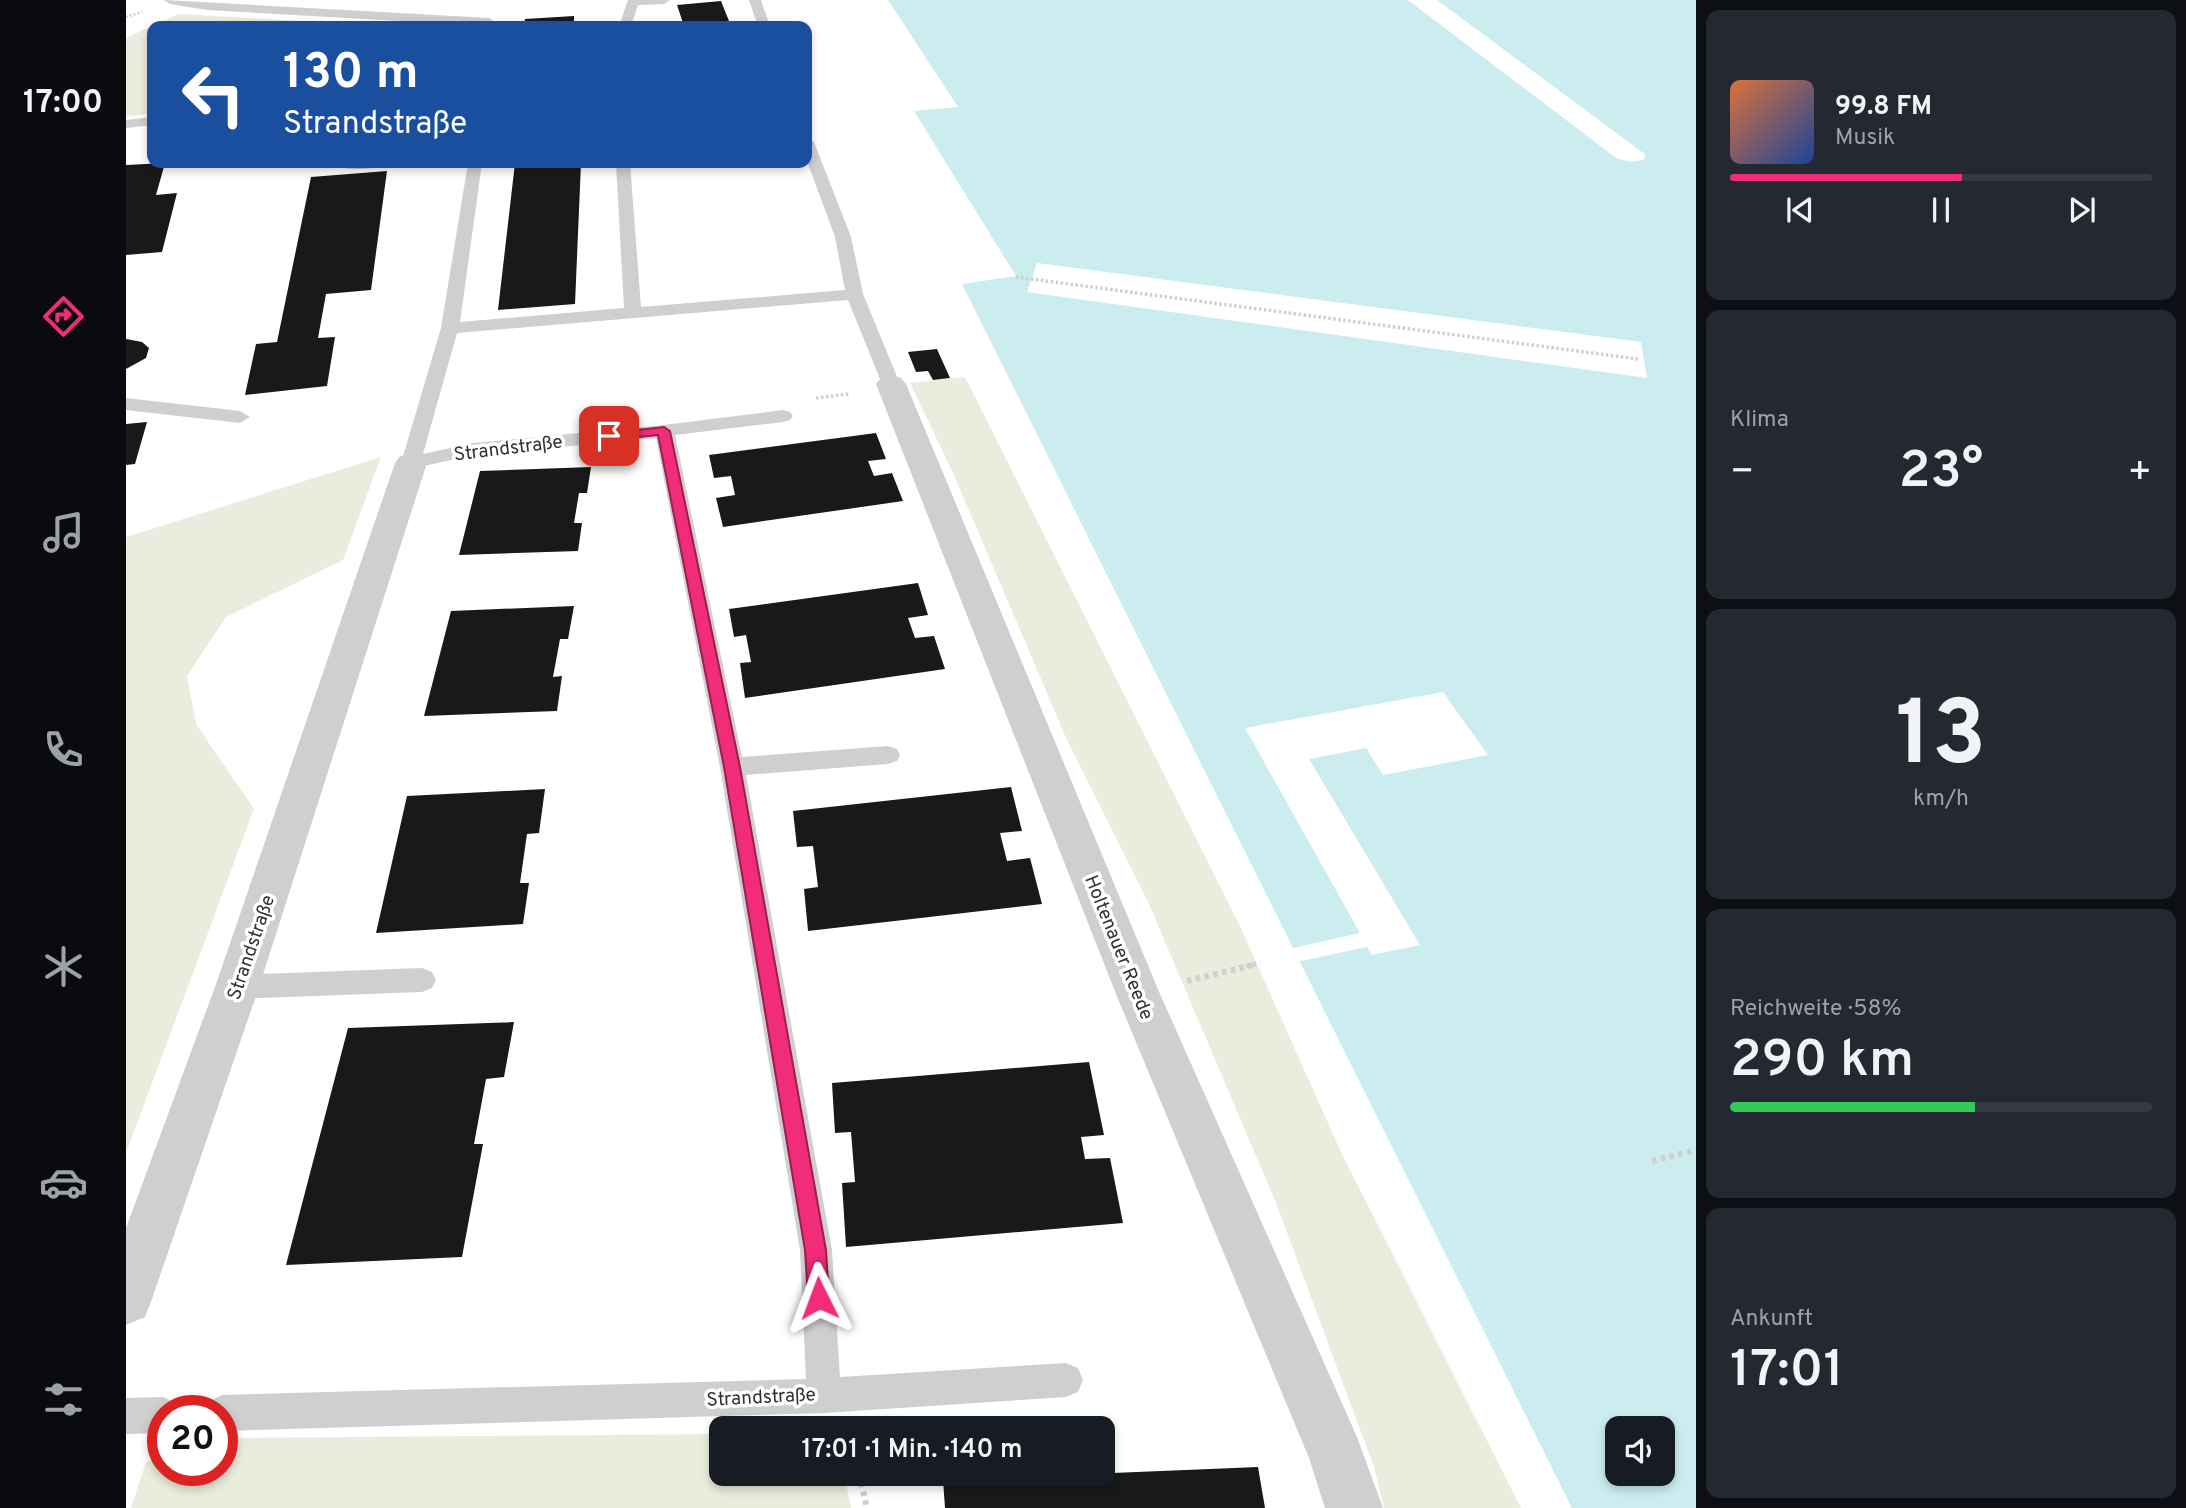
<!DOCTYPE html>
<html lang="de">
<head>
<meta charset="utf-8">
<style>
	:root { --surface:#171b24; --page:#242831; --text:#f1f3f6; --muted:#9ea1a6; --line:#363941; --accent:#f12c79 }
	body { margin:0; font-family:Overpass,sans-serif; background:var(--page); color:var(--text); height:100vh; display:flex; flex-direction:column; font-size:26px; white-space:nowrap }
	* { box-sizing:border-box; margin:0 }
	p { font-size:23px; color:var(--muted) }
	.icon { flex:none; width:38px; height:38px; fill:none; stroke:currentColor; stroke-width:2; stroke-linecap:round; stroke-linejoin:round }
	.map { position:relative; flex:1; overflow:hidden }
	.sheet { display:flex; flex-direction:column; gap:10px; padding:10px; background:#0d0f14; width:490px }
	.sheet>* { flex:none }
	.guide { position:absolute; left:21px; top:21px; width:665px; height:147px; border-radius:14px; box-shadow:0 4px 10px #0003; background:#1a4fa0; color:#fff; overflow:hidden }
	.controls { position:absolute; left:1479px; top:1416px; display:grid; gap:14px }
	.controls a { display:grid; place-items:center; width:70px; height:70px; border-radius:14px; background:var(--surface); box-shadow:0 4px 10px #0003; font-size:35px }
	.speed { position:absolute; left:21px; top:1395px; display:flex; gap:14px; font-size:35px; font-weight:700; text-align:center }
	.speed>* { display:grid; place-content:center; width:91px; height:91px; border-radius:50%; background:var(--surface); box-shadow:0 4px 10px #0003; line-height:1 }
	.speed .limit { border:10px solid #d22; background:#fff; color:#111 }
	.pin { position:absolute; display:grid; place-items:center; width:60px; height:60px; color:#fff; margin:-30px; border-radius:14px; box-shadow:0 4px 10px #0006 }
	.me { position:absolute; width:77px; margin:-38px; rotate:357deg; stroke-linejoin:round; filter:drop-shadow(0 0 5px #0008) }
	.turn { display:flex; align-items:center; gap:24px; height:147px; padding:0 21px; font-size:32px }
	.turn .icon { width:91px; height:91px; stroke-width:2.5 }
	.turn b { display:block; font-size:49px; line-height:60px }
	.big { font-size:52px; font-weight:600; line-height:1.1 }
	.sheet .card { flex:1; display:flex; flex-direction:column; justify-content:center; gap:10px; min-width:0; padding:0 24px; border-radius:14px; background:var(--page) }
	.sheet .dial { align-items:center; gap:0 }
	.dial b { font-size:91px; line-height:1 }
	.song { display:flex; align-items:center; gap:21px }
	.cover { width:84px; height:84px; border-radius:10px; background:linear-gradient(135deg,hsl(20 70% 55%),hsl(220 70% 35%)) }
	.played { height:7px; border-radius:4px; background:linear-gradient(90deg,var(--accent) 55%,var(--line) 55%) }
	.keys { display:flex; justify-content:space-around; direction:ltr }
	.heat { display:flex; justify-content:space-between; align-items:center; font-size:38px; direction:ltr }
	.charge { height:10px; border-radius:5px; background:linear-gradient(90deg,#34c759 58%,var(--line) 0) }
	.trip { position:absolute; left:583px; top:1416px; width:406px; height:70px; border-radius:14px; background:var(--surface); box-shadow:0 4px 10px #0003; font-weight:600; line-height:70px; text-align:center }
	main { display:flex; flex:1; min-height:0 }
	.menu { display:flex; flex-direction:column; width:126px; justify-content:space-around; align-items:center; background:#090b0e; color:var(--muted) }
	.menu .icon { width:49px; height:49px }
	.menu .current { color:var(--accent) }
	.menu b { font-size:32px; color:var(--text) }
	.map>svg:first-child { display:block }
	.green { fill:#eaecdd }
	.water { fill:#ccedf0; fill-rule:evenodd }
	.pier { fill:#fff }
	.building { fill:#191919 }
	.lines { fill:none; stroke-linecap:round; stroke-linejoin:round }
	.path-far3 { stroke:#cfcfcf; stroke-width:2.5; stroke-dasharray:2 2; stroke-linecap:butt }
	.path-far2 { stroke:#cfcfcf; stroke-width:3.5; stroke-dasharray:2.5 2.5; stroke-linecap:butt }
	.path-far1 { stroke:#cfcfcf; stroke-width:4.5; stroke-dasharray:3.5 3.5; stroke-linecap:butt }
	.path { stroke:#cfcfcf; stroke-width:6; stroke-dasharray:4.5 4.5; stroke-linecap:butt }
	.lane { fill:#cfcfcf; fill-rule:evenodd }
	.street { fill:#cfcfcf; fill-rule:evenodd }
	.route { fill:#f12c79; stroke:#9d1d4f; stroke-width:2 }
	.labels { text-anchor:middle; stroke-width:7; stroke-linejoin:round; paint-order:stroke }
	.street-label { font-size:19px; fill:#323232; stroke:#fff }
</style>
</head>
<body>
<main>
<nav class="menu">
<b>17:00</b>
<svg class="icon current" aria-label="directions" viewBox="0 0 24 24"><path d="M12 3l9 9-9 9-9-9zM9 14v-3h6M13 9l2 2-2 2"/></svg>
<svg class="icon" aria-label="music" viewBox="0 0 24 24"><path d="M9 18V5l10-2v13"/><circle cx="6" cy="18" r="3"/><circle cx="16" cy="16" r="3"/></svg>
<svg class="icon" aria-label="phone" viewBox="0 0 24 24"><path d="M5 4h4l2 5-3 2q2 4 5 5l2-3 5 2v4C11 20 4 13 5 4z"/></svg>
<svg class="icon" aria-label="climate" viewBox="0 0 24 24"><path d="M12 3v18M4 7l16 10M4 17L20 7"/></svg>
<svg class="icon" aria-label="car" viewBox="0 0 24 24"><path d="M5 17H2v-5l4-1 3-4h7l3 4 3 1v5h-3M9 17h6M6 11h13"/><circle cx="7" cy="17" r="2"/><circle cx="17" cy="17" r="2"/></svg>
<svg class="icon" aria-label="filters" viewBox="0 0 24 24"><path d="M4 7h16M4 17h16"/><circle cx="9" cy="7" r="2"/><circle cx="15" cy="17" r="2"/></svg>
</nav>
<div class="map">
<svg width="1570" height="1508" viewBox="0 0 1570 1508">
	<rect width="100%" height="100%" fill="#fff"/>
	<!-- green -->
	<path class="green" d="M53,14L263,26H26Z
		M26,26V114L0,116V38Z
		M839,377L1113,924L1215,1152L1395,1508H1258L1248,1467L1150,1203L1023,904L941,740L827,473L784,383Z
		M255,457L217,560L100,617L61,676L70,724L128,809L0,1153V537Z
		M595,1434V1474H718L725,1508H5L20,1462L37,1457V1470H96V1440L102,1438Z"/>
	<!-- water -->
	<path class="water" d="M762,0H1570V1508H1446L836,284L890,276L788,111L832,107ZM1491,1428H1536V1474H1491Z"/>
	<!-- pier -->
	<path class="pier" d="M1282,0H1311L1520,155L1517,160L1504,162L1490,158Z
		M911,263L1515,342L1521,378L901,292Z
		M1317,692L1362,755L1257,775L1240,748L1183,759L1294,945L1246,955L1241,947L1170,962L1163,949L1234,933L1119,728Z"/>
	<!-- building -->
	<path class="building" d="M595,1L605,26H558L551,5Z
		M448,16V26H398L399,19Z
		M39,163L30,195L51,193L36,252L0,255V165Z
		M389,163H455L449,304L372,310Z
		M261,171L245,290L200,294L192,338L209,337L201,386L119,395L130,344L151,342L185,177Z
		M0,339L16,342L23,348L20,358L0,369Z
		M811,349L824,378L807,380L802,371L790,372L782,352Z
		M21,422L9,464L0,465V424Z
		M750,433L760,459L742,461L748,476L766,473L777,501L597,527L590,498L609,495L605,476L588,478L583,455Z
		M465,467L461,493H453L448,523H456L452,551L333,555L354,471Z
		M792,583L802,615L782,618L789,638L808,636L819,669L619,698L614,663L625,662L620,635L608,637L603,609Z
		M448,606L442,639H434L427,677L436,676L431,711L298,716L325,611Z
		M885,787L896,831L874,833L881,861L904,858L916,904L682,931L678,889L692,887L687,846L671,847L667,811Z
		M419,789L413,833L401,834L394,883H403L397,924L250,933L281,796Z
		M388,1022L378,1077L360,1079L348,1144H357L336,1257L160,1265L222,1028Z
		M963,1062L978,1135L955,1137L959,1159L984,1158L997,1223L720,1247L716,1183L729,1182L725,1132L709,1133L706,1083Z
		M1132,1467L1139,1508H819L817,1480Z"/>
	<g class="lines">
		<!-- path-far3 -->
		<path class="path-far3" d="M0,17L16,12"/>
		<!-- path-far2 -->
		<path class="path-far2" d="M890,277L1512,359
			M690,398L723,394"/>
		<!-- path-far1 -->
		<path class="path-far1" d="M1120,966L1134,963"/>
		<!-- path -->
		<path class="path" d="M1061,981L1127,965
			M1526,1161L1570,1150
			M733,1474L741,1508"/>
		<!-- lane -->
		<path class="lane" d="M38,0L363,18L369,22L363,26L81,10L44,4Z
			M502,0H544L538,4L512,5L505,26H493Z
			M623,0H635L644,26H632Z
			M26,117V125L0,128V120Z
			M681,138L688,142L725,237L737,294L774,384L772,388L765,390L756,384L722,300L331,333L297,454L347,443L538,425L657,410L664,412L667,416L664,420L657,422L549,435L616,757L762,746L771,749L774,755L771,761L762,764L620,775L706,1250L714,1377L940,1363L952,1368L957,1380L952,1392L940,1397L698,1413L96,1431V1410H79L84,1401L96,1395L680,1379L674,1250L594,767L530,438L347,455L285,469L278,467L275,463L315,328L342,163H356L334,322L498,308L490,163H504L515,307L719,290L709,237L681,161Z
			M205,163H258C250,171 213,171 205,163Z
			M0,398L114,411L124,417L114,423L0,410Z
			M296,968L306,972L310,980L306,988L296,992L111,999L101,995L97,987L101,979L111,975Z
			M37,1397L49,1403L53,1410H37V1433L0,1434V1398Z"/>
		<!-- street -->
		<path class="street" d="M765,375L775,378L780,384L1034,994L1231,1437L1257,1508H1199L1183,1458L990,994L750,384L755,378Z
			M285,454L296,456L301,463L133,987L26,1299L19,1317L0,1325V1228L89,987L269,463L274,456Z"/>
	</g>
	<!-- route -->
	<path class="route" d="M538,427L544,431L614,767L700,1250L703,1298L700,1306L693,1309L685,1306L682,1298L679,1250L598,767L532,435L483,440L477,436L483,433Z"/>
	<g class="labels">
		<!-- street labels -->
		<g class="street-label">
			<text transform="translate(382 447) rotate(-7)" y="7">Strandstraße</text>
			<text transform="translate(124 947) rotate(-71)" y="7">Strandstraße</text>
			<text transform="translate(994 947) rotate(68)" y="7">Holtenauer Reede</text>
			<text transform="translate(635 1396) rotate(-3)" y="7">Strandstraße</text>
		</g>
	</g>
</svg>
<div class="controls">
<a><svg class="icon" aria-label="sound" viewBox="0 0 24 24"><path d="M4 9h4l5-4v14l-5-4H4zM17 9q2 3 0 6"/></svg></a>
</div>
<div class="speed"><div class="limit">20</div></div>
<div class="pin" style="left:483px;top:436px;background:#d93025"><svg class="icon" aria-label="arrive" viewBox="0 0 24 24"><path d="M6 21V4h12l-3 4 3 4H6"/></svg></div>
<svg class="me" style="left:693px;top:1298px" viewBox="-20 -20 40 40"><path d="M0-17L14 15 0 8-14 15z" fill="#f12c79" stroke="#fff" stroke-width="4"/></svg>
<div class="trip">17:01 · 1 Min. · 140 m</div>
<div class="guide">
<div class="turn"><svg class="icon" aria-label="left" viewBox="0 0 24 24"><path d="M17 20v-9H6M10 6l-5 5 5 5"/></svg><div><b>130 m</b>Strandstraße</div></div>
</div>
</div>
<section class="sheet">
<div class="card">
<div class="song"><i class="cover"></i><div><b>99.8 FM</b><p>Musik</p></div></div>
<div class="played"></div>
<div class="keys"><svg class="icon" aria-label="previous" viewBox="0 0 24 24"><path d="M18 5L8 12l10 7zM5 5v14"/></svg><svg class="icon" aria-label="pause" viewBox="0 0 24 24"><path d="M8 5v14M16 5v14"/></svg><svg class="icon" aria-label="next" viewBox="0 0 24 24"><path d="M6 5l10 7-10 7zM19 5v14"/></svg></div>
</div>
<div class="card"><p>Klima</p>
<div class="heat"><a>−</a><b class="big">23°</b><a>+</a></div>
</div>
<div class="card dial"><b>13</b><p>km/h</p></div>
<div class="card"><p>Reichweite · 58%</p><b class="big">290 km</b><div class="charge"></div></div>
<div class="card"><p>Ankunft</p><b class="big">17:01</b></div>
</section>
</main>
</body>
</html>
